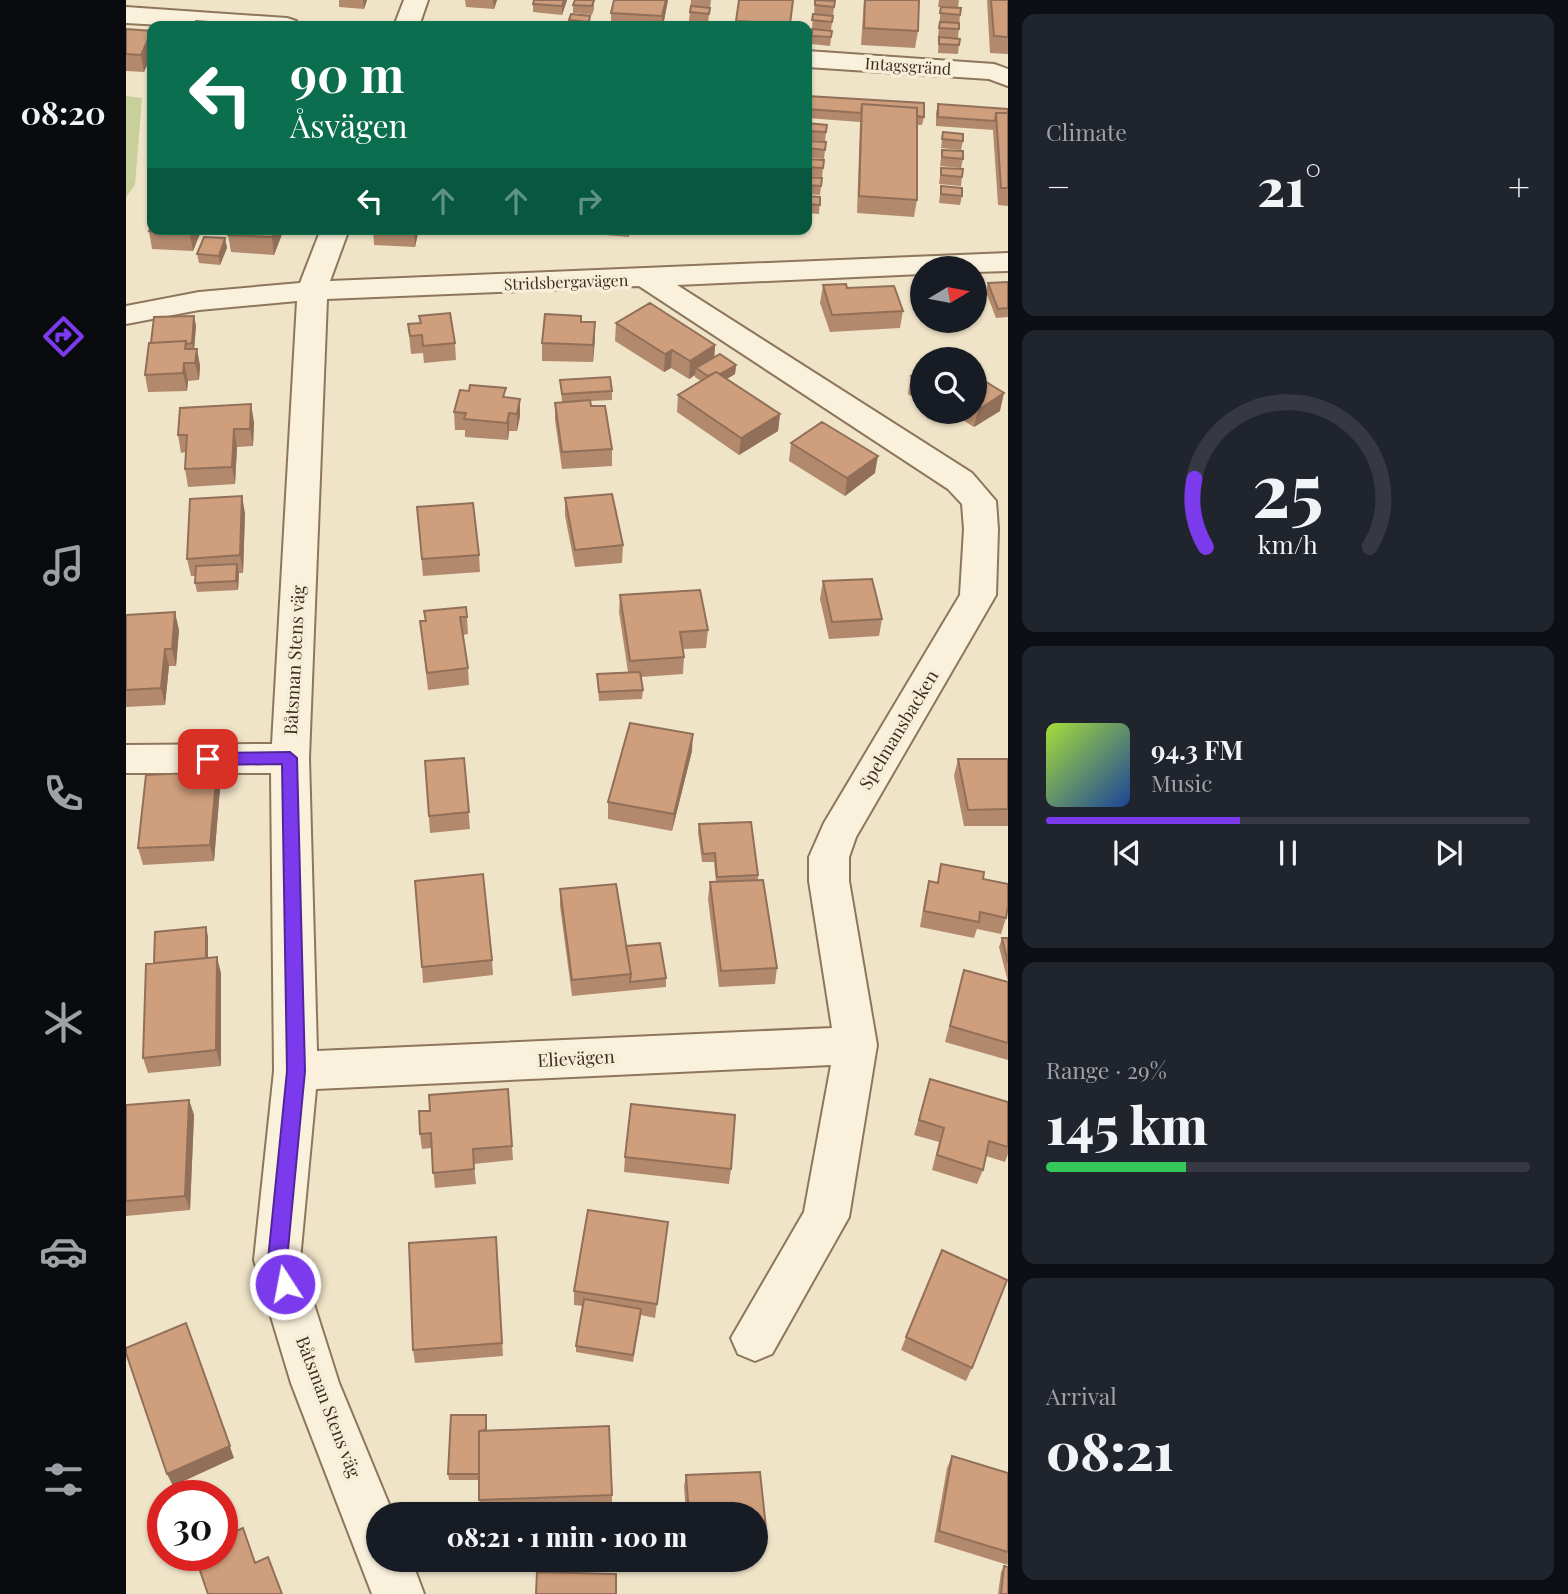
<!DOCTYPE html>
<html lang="en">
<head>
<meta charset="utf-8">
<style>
	:root { --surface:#171b24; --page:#20242c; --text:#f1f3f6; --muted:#9ea1a6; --line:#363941; --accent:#7c3aed }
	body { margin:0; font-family:"Playfair Display",serif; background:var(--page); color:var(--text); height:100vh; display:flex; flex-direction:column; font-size:26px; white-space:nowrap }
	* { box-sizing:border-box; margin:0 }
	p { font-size:23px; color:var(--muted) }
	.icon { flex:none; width:38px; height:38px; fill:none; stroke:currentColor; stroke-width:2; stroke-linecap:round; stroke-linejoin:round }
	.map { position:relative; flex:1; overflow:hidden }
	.details { display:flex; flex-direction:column; gap:14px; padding:14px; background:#0d0f14; width:560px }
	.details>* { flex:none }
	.guide { position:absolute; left:21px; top:21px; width:665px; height:214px; border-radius:14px; box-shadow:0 2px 5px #0004; background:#0b6e4f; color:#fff; overflow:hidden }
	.needle { width:46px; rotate:80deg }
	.buttons { position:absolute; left:784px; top:256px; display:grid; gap:14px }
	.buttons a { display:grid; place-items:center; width:77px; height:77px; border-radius:50%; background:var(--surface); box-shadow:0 2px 5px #0004; font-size:35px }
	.speed { position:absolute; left:21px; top:1480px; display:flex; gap:14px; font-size:35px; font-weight:700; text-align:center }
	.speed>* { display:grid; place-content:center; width:91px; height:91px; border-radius:50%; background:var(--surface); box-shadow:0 2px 5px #0004; line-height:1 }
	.speed .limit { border:10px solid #d22; background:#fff; color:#111 }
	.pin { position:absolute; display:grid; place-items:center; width:60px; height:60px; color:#fff; margin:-30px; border-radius:14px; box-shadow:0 4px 10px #0006 }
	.me { position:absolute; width:77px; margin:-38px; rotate:349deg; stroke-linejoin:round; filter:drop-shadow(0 0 5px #0008) }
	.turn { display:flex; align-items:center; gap:24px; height:147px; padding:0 28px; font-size:32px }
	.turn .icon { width:91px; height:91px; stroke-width:2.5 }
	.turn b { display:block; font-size:49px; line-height:60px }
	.lanes { display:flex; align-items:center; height:66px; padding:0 28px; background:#0003; justify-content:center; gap:35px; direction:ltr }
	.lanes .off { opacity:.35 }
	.big { font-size:52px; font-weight:800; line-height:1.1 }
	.details .card { flex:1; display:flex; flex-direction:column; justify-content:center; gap:10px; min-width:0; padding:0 24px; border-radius:14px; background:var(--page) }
	.details .dial { align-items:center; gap:0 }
	.dial svg { height:182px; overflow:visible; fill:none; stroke:var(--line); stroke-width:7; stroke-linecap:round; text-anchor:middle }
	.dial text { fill:var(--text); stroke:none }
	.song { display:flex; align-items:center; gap:21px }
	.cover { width:84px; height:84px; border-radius:10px; background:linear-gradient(135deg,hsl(80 70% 55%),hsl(220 70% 35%)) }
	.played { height:7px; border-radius:4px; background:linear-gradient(90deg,var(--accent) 40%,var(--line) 40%) }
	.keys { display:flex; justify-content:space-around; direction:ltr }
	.heat { display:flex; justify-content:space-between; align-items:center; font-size:38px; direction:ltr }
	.charge { height:10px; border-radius:5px; background:linear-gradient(90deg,#34c759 29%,var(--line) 0) }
	.trip { position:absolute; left:240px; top:1502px; width:402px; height:70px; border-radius:35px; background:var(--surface); box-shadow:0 2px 5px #0004; font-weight:800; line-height:70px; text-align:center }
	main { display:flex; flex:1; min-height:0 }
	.tabs { display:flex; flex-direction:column; width:126px; justify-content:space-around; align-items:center; background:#090b0e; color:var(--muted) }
	.tabs .icon { width:49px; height:49px }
	.tabs .on { color:var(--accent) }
	.tabs b { font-size:32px; color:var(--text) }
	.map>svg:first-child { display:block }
	.green { fill:#c9cf9b }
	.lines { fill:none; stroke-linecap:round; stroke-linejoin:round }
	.street-casing { stroke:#8d765c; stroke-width:4 }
	.street { fill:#faf1dc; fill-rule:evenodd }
	.wall { fill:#b2896c }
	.shaded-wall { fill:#916f58 }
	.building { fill:#cf9f7d; stroke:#916f58; stroke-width:2 }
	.route { fill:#7c3aed; stroke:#51269a; stroke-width:2 }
	.labels { text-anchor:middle; stroke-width:7; stroke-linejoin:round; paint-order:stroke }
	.far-street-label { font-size:16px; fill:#3d2e20; stroke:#f7eed8 }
	.street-label { font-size:18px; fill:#3d2e20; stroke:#f7eed8 }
</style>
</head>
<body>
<main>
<nav class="tabs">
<b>08:20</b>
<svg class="icon on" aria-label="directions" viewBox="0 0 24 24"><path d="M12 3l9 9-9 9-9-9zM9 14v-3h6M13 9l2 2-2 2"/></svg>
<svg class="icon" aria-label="music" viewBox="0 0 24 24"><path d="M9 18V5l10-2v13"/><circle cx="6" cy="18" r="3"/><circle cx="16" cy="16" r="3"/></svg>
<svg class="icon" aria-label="phone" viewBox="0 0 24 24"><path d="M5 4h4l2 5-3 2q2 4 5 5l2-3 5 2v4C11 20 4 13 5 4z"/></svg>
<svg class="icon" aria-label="climate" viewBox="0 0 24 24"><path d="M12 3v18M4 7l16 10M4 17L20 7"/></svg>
<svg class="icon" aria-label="car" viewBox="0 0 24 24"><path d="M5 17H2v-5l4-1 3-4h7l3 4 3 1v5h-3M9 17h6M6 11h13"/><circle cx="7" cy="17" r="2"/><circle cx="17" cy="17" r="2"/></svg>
<svg class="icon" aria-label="filters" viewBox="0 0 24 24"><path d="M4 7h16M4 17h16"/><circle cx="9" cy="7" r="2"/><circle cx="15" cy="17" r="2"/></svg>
</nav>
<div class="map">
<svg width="882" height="1594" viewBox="0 0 882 1594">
	<rect width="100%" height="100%" fill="#f0e4c8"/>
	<!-- green -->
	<path class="green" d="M0,96L16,98L9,185L0,197Z"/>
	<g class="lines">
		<!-- street casing -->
		<g class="street-casing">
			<path id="street" d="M278,0H302L293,26H268Z
				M0,7L161,18L170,21L174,26H54L0,23Z
				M681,51L868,64L882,69V86L863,79L681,67Z
				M195,229H223L204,281L882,253V271L849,272V268H796V274L551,285L846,473L870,501L872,529L870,595L730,837L723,857V881L751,1045L723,1217L646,1354L629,1361L612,1354L605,1338L678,1212L705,1065L190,1089L174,1260L213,1383L267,1514H252V1559H285L298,1594H246L165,1383L128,1260L148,1071L145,773H0V745L146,744L171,301L73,310L0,324V306L73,292L174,283ZM513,286L822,489L836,504L838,529L834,595L698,823L683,857V881L706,1028L191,1051L183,758L201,299Z"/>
		</g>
		<!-- street -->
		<use href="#street" class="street"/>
	</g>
	<!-- wall -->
	<path class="wall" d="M213,0H241L238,9L213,7Z
		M339,0H371L368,9L340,7Z
		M441,0L436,15L407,12V4Z
		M449,0H470L468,1V9L466,15L447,13V5Z
		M542,0L537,26H485V13Z
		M565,0H585L582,22L563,21Z
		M613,0H667L664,26H610Z
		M689,0L709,1L707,15L688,14Z
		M738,0H793L792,31L789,48L735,45Z
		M813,0H833L832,8L834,15L832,38L812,37L815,7H812Z
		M861,0H882V54L864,53Z
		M687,14L707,16L705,30L686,29Z
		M464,16V26H443V20Z
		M0,29L26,31L18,72L0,71Z
		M686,29L706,31L704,46L685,44Z
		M813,37L833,45L832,54L812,53Z
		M681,96L798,117L796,125H791V200L788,217L731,213L734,122L681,118Z
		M812,104L882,109V206L872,205L867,130L810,126V113Z
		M681,123L701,125L699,141L681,140Z
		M817,132L837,141L835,150L815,148Z
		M681,141L700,142L698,159L681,157Z
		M816,150L837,159L835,168L814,166Z
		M681,159L698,160L696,177L681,176Z
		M815,168L836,177L835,186L813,184Z
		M681,177L696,178L694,195L681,194Z
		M815,186L836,196L834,205L813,203Z
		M681,196L694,197L693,214L681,213Z
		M26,229H76L67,251L26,249L23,231Z
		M104,229H158L148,255L105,252L102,235Z
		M247,229H293L289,247L248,245Z
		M396,229H419L418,234L396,232Z
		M443,229H504L503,237L443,232Z
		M99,238L101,248L94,265L73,263L71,254Z
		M882,282V317L870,318L860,292L862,283Z
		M697,285L777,311L774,328L704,332L694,303Z
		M795,290H796V307L793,299Z
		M293,316L329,343L330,360L298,363L297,353L285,354L282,324L294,323Z
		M469,322L467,362L416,361V343Z
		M490,323L589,345L588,357L610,365L609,374L601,379L654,414L652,431L613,455L551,412L552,395L575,381L569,377V375L563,379L545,368L538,372L489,341Z
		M70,325L68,349H71L74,366L73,380L62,381L61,391L22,392L19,375Z
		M796,369V403L782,394L785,376Z
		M849,375L874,411L848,427L832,417L825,421L809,411H849Z
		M434,380L486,391V400L464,401L465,406L486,449V466L436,469L429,420V403L436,402Z
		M380,398L394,416L391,431H383L382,440L339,437V430H329L328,412Z
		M128,422L127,446L111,447L109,484L62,487L59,469L60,452L55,453L52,435Z
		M665,443L749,473L719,496L663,461Z
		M439,498L497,545L496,563L449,567L439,516Z
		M291,507L353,555L354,572L297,576Z
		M119,513L117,573H113L112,590L71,592L69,583V576H65L61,559Z
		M697,581L756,619L753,636L703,639L694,599Z
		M494,595L582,630L580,648L557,649L558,657L557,674L515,677L517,690L516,699L473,701L471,674L502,672L493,612Z
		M298,611L341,617L342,634L337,635L342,668L343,685L302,690L294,621H299Z
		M0,615L53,630L50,666H43L39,705L0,707Z
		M566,751L546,831L482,819V802Z
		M338,758L344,829L304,833L299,761Z
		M832,759H882V826H838L828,776Z
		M91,772L94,788L88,861L17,865L12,848Z
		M573,824L632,875V880L651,968L649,984L593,987L582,899L584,882H590L588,862H576L572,832Z
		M815,864L857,879L880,918L875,934L851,929L848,938L794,927L799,897L803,881L811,883Z
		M434,889L500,946L540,978V987L446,996L434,906Z
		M82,936V958L95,973V1066L22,1073L17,1058L28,963Z
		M876,938H882V1060L819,1042L838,970L882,982L873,947Z
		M366,960L367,975L297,983L296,967Z
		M804,1079L882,1102V1154L879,1162L860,1156L857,1170L851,1184L806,1170L813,1142L788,1135Z
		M382,1089L387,1160L348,1164L350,1184L309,1188L305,1148L296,1149L294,1134L304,1111Z
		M63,1100L68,1115L64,1210L0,1216V1105Z
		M499,1157L605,1169L603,1184L498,1172Z
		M542,1222L529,1318L515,1315L507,1362L450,1352V1346L457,1306L448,1305V1291Z
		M370,1237L377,1356L289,1363L287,1350Z
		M780,1337L846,1368L840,1381L775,1350Z
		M360,1415L361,1430L486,1495V1506L354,1511L353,1480H323L322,1474Z
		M826,1456L882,1473V1565L808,1542L821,1468Z
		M634,1472L640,1528L637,1539L630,1540V1514H560L558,1486L560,1475Z
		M878,1566L882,1594H872L875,1572Z"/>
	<!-- shaded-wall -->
	<path class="shaded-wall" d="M237,0H241L238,9Z
		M367,0H371L368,9Z
		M438,0H441L436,15V6Z
		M540,0H542L537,26H536V16Z
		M26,32V55L18,72L15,55Z
		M66,229H76L67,251L64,234Z
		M149,229H158L148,255L146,237Z
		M288,229H293L289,247Z
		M99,238L101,248L94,265L93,256Z
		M68,316L70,325L68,352L66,343Z
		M469,322V340L467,362V345Z
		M589,345L588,363L570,368L569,375L563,379L564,361Z
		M71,349L74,366L73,380L69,363Z
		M546,350L545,368L538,372L539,354Z
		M58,363L62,381L61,391L57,373Z
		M610,365L609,374L585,388L586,379Z
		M878,393L874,411L848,427L852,410Z
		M394,399V416L391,431V414Z
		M125,404L128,422L127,446L124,429Z
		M827,411H833L832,417L825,421Z
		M383,413V431L382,440L381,423Z
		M654,414L652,431L613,455L615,438Z
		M108,429L111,447L109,484L106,467Z
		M752,456L749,473L719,496L721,478Z
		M116,496L119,513L117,573L114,555Z
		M111,564L113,573L112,590L110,581Z
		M49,612L53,630L50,666L46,649Z
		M39,649L43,666L39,705L35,688Z
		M567,734L566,751L546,831L548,814Z
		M91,772L94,788L88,861L84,845Z
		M80,927L82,936V975L80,966Z
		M91,957L95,973V1066L90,1050Z
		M63,1100L68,1115L64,1210L59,1196Z
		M60,1323L108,1458L47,1486L41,1474Z"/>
	<!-- building -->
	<path class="building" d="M408,0H438L436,6L407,4Z
		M449,0H468L466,6L447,5Z
		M488,0H540L536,16L485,13Z
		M613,0H667L664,24L610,21Z
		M689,0L709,1L708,7L689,5Z
		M739,0H793L792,31L738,28Z
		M865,0H882V37L868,36Z
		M565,6L584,8L583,14L564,12Z
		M815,7L835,8L834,15L814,13Z
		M445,14L464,16L463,22L443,20Z
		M687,14L707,16L706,22L686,20Z
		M70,21L121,25L120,26H67Z
		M561,22L581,23L580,26H560Z
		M814,22L833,23V29L813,28Z
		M0,29L26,31L15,55L0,54Z
		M686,29L706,31L705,37L686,36Z
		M813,37L834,39L833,45L813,44Z
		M681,96L798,103V117L791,116V108L736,104L735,113L681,109Z
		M736,104L791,108V200L733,196Z
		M812,104L882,109V113H870L869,121L812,117Z
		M870,113H882V188H875Z
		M681,123L701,125L700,132L681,131Z
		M817,132L837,134V141L816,139Z
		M681,141L700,142L699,150L681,148Z
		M816,150L837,151V159L816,157Z
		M681,159L698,160L697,168L681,167Z
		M815,168L837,169L836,177L815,175Z
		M681,177L696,178L695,186L681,185Z
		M815,186L836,188V196L815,194Z
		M681,196L694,197V205L681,204Z
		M26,223V229H66L64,234L23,231Z
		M104,229H149L146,237L102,235Z
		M78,237L99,238L93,256L71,254Z
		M882,282V308L872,309L862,283Z
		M720,284L721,288L768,286L777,311L706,315L697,285Z
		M524,303L589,345L564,361L546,350L539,354L490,323Z
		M324,313L329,343L297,346L296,335L284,336L282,324L295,323L293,316Z
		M419,314L455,316V322H469L467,345L416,343Z
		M68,316L66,343L60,344V341L25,343L28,317Z
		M60,341L59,349H71L69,363H58L57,373L19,375L23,343Z
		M594,354L610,365L594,374L590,372L582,376L570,368Z
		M796,369V384L785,376Z
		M590,372L654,414L615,438L552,395Z
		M849,375L878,393L852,410L849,408Z
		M484,377L486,391L436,394L434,380Z
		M344,385L380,388L377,397L394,399L391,414L383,413L381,423L338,419L340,413L328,412L334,390L343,391Z
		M464,400L465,406H479L486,449L436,452L429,403Z
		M125,404L124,429H108L106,467L59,469L61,435H52L54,408Z
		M696,422L752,456L721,478L665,443Z
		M486,494L497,545L449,550L439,498Z
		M116,496L114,555L61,559L64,499Z
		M347,503L353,555L296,559L291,507Z
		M111,564L110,581L69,583L70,566Z
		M746,579L756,619L706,622L697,581Z
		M574,590L582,630L554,632L558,657L504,661L494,595Z
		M340,607L341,617H334L342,668L301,673L294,621H300L298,611Z
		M49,612L46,649H39L35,688L0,690V615Z
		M514,672L517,690L473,692L471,674Z
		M504,723L567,734L548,814L482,802Z
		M338,758L343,812L303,816L299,761Z
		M832,759H882V809L842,810Z
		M91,772L84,845L12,848L20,775Z
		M625,822L632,875L591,877L589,853L577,854L573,824Z
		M815,864L858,872L857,879L882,884V906L880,918L854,912L853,922L798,911L803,881L812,883Z
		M357,874L366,960L296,967L289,881Z
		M637,880L651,968L595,971L584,882Z
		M490,884L505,974L446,980L434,889Z
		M80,927V958L28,963L29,932Z
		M876,938H882V963Z
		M534,943L540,978L504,982L505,974L500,946Z
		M91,957L90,1050L17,1058L20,964Z
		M838,970L882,982V1043L824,1026Z
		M804,1079L882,1102V1147L863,1141L857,1170L811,1155L818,1128L793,1120Z
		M382,1089L386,1146L347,1149L348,1169L307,1173L305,1133L294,1134L293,1111H304L303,1095Z
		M63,1100L59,1196L0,1201V1105Z
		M505,1104L609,1115L605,1169L499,1157Z
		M462,1210L542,1222L531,1304L448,1291Z
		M370,1237L376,1343L287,1350L283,1243Z
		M816,1250L881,1280L846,1368L780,1337Z
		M458,1299L515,1309L507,1355L450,1346Z
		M60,1323L104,1446L41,1474L0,1353V1348Z
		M325,1415H360V1430L353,1431V1474H322Z
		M483,1426L486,1495L353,1500V1431Z
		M826,1456L882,1473V1552L813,1531Z
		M634,1472L640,1528L630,1529V1514H563L560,1475Z
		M117,1528L129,1563L142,1557L156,1594H82L69,1556H96V1538Z
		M878,1566L882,1567V1594H875Z
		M411,1572L490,1574V1594H410Z"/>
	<!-- route -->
	<path class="route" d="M164,752L171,758L179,1071L161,1260L169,1284L166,1291L159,1293L152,1291L142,1260L161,1071L156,764L82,765L74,759L82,753Z"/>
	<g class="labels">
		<!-- far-street labels -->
		<g class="far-street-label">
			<text transform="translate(782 66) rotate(4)" y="6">Intagsgränd</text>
			<text transform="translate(440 282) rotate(-2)" y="6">Stridsbergavägen</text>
		</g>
		<!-- street labels -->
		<g class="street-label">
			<text transform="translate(169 660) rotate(-87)" y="6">Båtsman Stens väg</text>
			<text transform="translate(773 730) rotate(-59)" y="6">Spelmansbacken</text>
			<text transform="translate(450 1059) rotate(-3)" y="6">Elievägen</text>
			<text transform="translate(202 1407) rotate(69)" y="6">Båtsman Stens väg</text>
		</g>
	</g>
</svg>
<div class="buttons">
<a><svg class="needle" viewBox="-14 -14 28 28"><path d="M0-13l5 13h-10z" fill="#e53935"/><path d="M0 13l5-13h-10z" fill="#9ea1a6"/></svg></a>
<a><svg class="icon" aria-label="search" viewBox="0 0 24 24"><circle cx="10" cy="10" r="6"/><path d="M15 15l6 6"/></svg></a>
</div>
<div class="speed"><div class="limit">30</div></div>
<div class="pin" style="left:82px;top:759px;background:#d93025"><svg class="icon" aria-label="arrive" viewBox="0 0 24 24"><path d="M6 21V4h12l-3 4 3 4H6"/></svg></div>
<svg class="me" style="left:159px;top:1284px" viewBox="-20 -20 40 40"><circle r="17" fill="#7c3aed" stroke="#fff" stroke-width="3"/><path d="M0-11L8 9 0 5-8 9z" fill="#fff"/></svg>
<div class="trip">08:21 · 1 min · 100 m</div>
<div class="guide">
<div class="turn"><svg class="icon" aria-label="left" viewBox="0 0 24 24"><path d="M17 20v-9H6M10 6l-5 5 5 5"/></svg><div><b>90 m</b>Åsvägen</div></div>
<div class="lanes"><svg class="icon" aria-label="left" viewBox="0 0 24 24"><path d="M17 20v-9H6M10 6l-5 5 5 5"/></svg><svg class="icon off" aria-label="ahead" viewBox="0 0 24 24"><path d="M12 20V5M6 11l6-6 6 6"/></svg><svg class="icon off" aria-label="ahead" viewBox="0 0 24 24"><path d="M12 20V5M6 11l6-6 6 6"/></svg><svg class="icon off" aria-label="right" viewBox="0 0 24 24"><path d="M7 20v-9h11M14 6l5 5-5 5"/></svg></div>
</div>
</div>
<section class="details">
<div class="card"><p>Climate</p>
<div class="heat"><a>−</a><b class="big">21°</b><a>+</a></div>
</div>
<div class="card dial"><svg viewBox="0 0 100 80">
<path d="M14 69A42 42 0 1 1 86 69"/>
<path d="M14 69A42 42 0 0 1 9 39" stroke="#7c3aed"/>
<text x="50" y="56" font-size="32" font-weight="700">25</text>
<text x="50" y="72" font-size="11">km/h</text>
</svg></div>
<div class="card">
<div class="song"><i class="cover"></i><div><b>94.3 FM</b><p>Music</p></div></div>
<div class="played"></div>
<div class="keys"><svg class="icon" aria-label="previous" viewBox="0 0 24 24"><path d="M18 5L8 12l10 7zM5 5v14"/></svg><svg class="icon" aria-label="pause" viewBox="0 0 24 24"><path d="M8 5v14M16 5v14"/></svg><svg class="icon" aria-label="next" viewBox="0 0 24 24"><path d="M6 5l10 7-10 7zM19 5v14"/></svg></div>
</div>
<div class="card"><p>Range · 29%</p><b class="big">145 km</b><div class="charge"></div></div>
<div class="card"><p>Arrival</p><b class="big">08:21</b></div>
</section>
</main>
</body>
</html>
